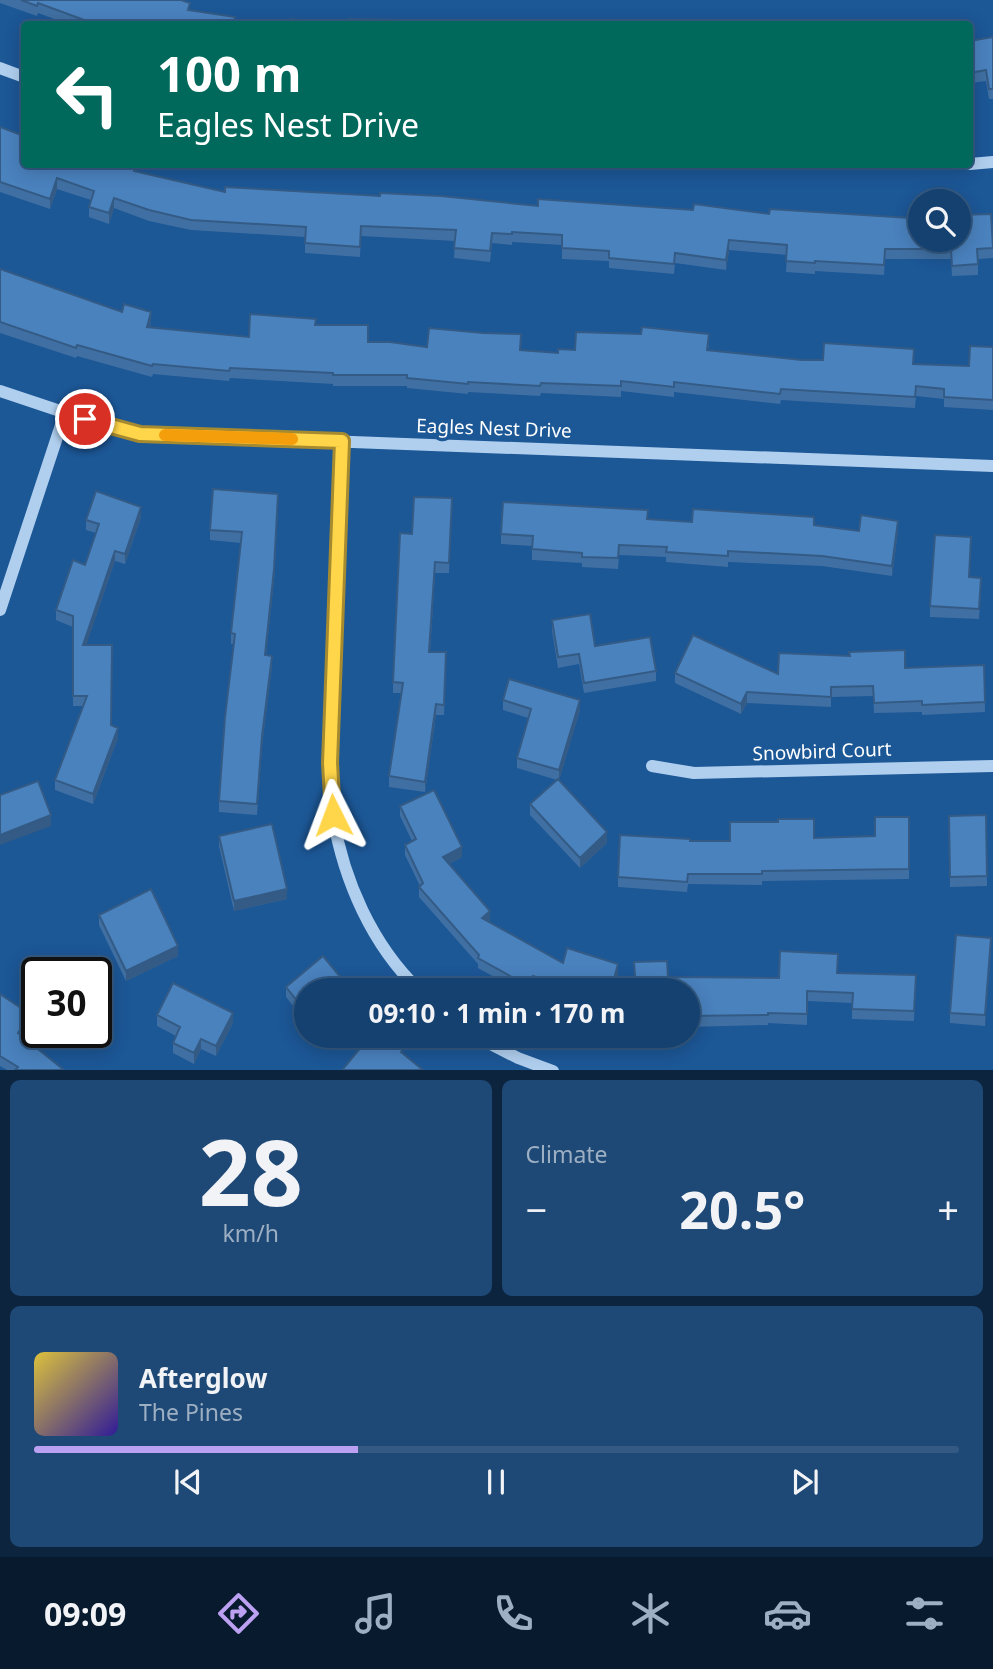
<!DOCTYPE html>
<html lang="en">
<head>
<meta charset="utf-8">
<style>
	:root { --surface:#154170; --page:#1e4875; --text:#f1f3f6; --muted:#9dafc3; --line:#345a83; --accent:#bca0f2 }
	body { margin:0; font-family:"Noto Sans",sans-serif; background:var(--page); color:var(--text); height:100vh; display:flex; flex-direction:column; font-size:26px; white-space:nowrap }
	* { box-sizing:border-box; margin:0 }
	p { font-size:23px; color:var(--muted) }
	.icon { flex:none; width:38px; height:38px; fill:none; stroke:currentColor; stroke-width:2; stroke-linecap:round; stroke-linejoin:round }
	.map { position:relative; height:1070px; overflow:hidden }
	.details { display:flex; flex-direction:column; gap:10px; padding:10px; background:#0c243e; flex:1 }
	.details>* { flex:none }
	.top-card { position:absolute; left:21px; top:21px; width:952px; height:147px; border-radius:7px; box-shadow:0 4px 18px #0003,0 0 0 2px var(--line); background:#00695c; color:#fff; overflow:hidden }
	.buttons { position:absolute; left:908px; top:189px; display:grid; gap:14px }
	.buttons a { display:grid; place-items:center; width:63px; height:63px; border-radius:50%; background:var(--surface); box-shadow:0 4px 18px #0003,0 0 0 2px var(--line); font-size:35px }
	.speed { position:absolute; left:21px; top:957px; display:flex; gap:14px; font-size:35px; font-weight:700; text-align:center }
	.speed>* { display:grid; place-content:center; width:91px; height:91px; border-radius:50%; background:var(--surface); box-shadow:0 4px 18px #0003,0 0 0 2px var(--line); line-height:1 }
	.speed .limit { border:4px solid #111; border-radius:10px; background:#fff; color:#111 }
	.pin { position:absolute; display:grid; place-items:center; width:60px; height:60px; color:#fff; margin:-30px; border:4px solid #fff; border-radius:50%; box-shadow:0 2px 7px #0007 }
	.me { position:absolute; width:77px; margin:-38px; rotate:357deg; stroke-linejoin:round; filter:drop-shadow(0 0 5px #0008) }
	.turn { display:flex; align-items:center; gap:24px; height:147px; padding:0 21px; font-size:32px }
	.turn .icon { width:91px; height:91px; stroke-width:2.5 }
	.turn b { display:block; font-size:49px; line-height:60px }
	.big { font-size:52px; font-weight:700; line-height:1.1 }
	.details .card { flex:1; display:flex; flex-direction:column; justify-content:center; gap:10px; min-width:0; padding:0 24px; border-radius:10px; background:var(--page) }
	.details .dial { align-items:center; gap:0 }
	.dial b { font-size:91px; line-height:1 }
	.song { display:flex; align-items:center; gap:21px }
	.cover { width:84px; height:84px; border-radius:10px; background:linear-gradient(135deg,hsl(50 70% 55%),hsl(250 70% 35%)) }
	.played { height:7px; border-radius:4px; background:linear-gradient(90deg,var(--accent) 35%,var(--line) 35%) }
	.keys { display:flex; justify-content:space-around; direction:ltr }
	.heat { display:flex; justify-content:space-between; align-items:center; font-size:38px; direction:ltr }
	.details .tiles { flex:1; display:grid; gap:10px; grid-template-columns:1fr 1fr }
	.card:last-child { grid-column:span 2 }
	.trip { position:absolute; left:294px; top:978px; width:406px; height:70px; border-radius:35px; background:var(--surface); box-shadow:0 4px 18px #0003,0 0 0 2px var(--line); font-weight:700; line-height:70px; text-align:center }
	.tab-bar { display:flex; height:112px; justify-content:space-around; align-items:center; background:#081a2d; color:var(--muted) }
	.tab-bar .icon { width:49px; height:49px }
	.tab-bar .current { color:var(--accent) }
	.tab-bar b { font-size:32px; color:var(--text) }
	.map>svg:first-child { display:block }
	.lines { fill:none; stroke-linecap:round; stroke-linejoin:round }
	.minor { stroke:#b0cfef; stroke-width:12 }
	.wall { fill:#4070a3 }
	.shaded-wall { fill:#345b85 }
	.building { fill:#4a82be; stroke:#345b85; stroke-width:2 }
	.route-casing { stroke:#a68a30; stroke-width:18 }
	.route { stroke:#ffd54a; stroke-width:12 }
	.slow { stroke:#f59e0b; stroke-width:12 }
	.labels { text-anchor:middle; stroke-width:7; stroke-linejoin:round; paint-order:stroke }
	.street-label { font-size:19px; fill:#fff; stroke:#1c5796 }
</style>
</head>
<body>
<div class="map">
<svg width="993" height="1071" viewBox="0 0 993 1071">
	<rect width="100%" height="100%" fill="#1c5796"/>
	<g class="lines">
		<!-- minor -->
		<path class="minor" d="M0,68L24,77
			M887,164H964
			M970,164L993,162
			M0,391L105,426L140,434L993,466
			M342,441L330,763C331,781 330,800 333,817C344,881 372,945 419,990
			M0,610L65,413
			M652,766L694,773L993,766
			M475,1036L518,1058L553,1071"/>
	</g>
	<!-- wall -->
	<path class="wall" d="M0,0H181L190,10L235,24H68L38,13L37,16L0,3Z
		M993,37V99H989L986,81L970,83V41Z
		M0,127L24,164L135,171L225,192L538,206L993,248V258L978,259V275L952,276L951,259H885L884,275L815,271V274L786,272L787,255L729,250L726,270L675,263L674,274L609,268V261L562,259V245L512,242V245L492,243L490,262L454,258L455,241L361,236L360,257L305,253V237L191,230L149,221L114,208L109,224L89,217V207L91,200L57,189L50,209L0,192Z
		M0,269L151,322L150,327L249,337L316,325L368,342L427,347L558,353L575,350L709,344L708,350L802,360L969,366L993,347V410L944,407V399L916,396L915,408L781,400L780,404L674,392V397L621,391V397L541,393L540,396L468,392V394L407,388V386H333V384L230,378L229,381L153,374L152,377L77,356L76,358L0,333Z
		M452,498L449,573H435L430,652H446L444,715H436L425,792L389,787V776L401,693H393V682L412,534Z
		M278,504L274,580L266,655L272,666L262,746L257,815L219,812V801L234,644H231V633L241,543L210,540V530Z
		M141,517L125,564L115,561L86,645L112,725L118,738L93,804L55,790V780L83,706H73V627L56,620V610L85,565L96,533L86,530V520Z
		M648,519L692,522L814,525L859,531H898L892,576L822,566L728,562V567L666,562V557L619,555L618,569L582,567V563L532,560V546L501,544V534Z
		M971,548L969,577L981,588L979,619L930,617V606Z
		M552,620L595,646L656,671V681L584,693L579,664L558,668L552,631Z
		M984,665L985,712L922,715V712L874,713L873,696L831,697V707L747,703L741,714L675,683V673L778,674Z
		M503,700L580,710L559,780L607,843L580,868L530,815V804L557,780L517,768V758L528,718L503,710Z
		M400,806L462,857L449,864L490,921L489,922L563,963L618,974L614,990H546L533,987L531,990H517L478,968V964L419,897V887L420,886L405,855V845L412,841L400,816Z
		M986,815L987,886L950,887L949,816Z
		M909,817V879L762,881V885L688,884L687,892L618,887V877L690,841H730L875,836Z
		M219,836L287,899L234,911L219,846Z
		M99,915L178,956L126,981L99,925Z
		M991,948L985,1026L950,1023V1013Z
		M634,962L668,977L779,978L838,973L916,975L914,1021L852,1019V1003L807,1001V1025L768,1023V1025L688,1027V990H635Z
		M286,987L306,990V1022L286,997Z
		M0,994L30,1024L23,1036L64,1070H7L0,1066Z
		M157,1015L233,1023L216,1056L201,1049L194,1064L173,1053V1043L176,1036L157,1026Z"/>
	<!-- shaded-wall -->
	<path class="shaded-wall" d="M57,178V189L50,209V199Z
		M114,198V208L109,224V213Z
		M729,240V250L726,270V260Z
		M151,312V322L147,337V327Z
		M278,494L274,580L265,665V655Z
		M141,507V517L125,564V554Z
		M898,521V531L892,576V566Z
		M115,551V561L83,655V645Z
		M272,656V666L262,746L257,815L262,736Z
		M747,692V703L741,714V704Z
		M580,700V710L559,781V770Z
		M436,704V715L425,792V782Z
		M118,728V738L93,804V794Z
		M51,815V826L0,845V835Z
		M607,832V843L580,868V858Z
		M462,847V857L443,867V857Z
		M287,889V899L234,911V901Z
		M490,911V921L482,928V918Z
		M991,938V948L985,1026V1015Z
		M178,946V956L126,981V971Z
		M618,964V974L614,990H611Z
		M533,976V987L531,990H528V986Z
		M233,1013V1023L216,1056V1046Z
		M30,1014V1024L18,1043V1033Z
		M201,1039V1049L194,1064V1053Z"/>
	<!-- building -->
	<path class="building" d="M21,0H181L190,3L188,10L235,17L234,24H117L113,23L112,24H95L38,3L37,6Z
		M291,19L348,24H290Z
		M348,19L408,20V24H348Z
		M993,37V89H989L986,70L970,73V41Z
		M0,127L24,136V164H131L135,166L134,171L225,192V187L380,196V193L441,196L538,206V199L693,210L694,204L769,214L770,209L910,218L920,217V240H959V215L991,214L993,248L977,249L978,264L952,266L951,249H885L884,265L815,261V263L786,261L787,245L729,240L726,260L675,253L674,264L609,258V251L562,248V235L512,232V234L492,233L490,251L454,248L456,230L361,226L360,247L305,243L306,227L191,220L149,210L114,198L109,213L89,207L94,191L57,178L50,199L0,182Z
		M0,269L122,312L124,304L151,312L147,327L249,337L250,314L316,319L315,325H368V342H390L427,347L429,328L483,333L521,334L520,350L558,353V349L575,350L576,332L641,334L642,327L709,334L707,350L802,360H823L824,343L914,349L913,364L969,366L970,346L993,347V400L944,397V389L916,386L915,397L781,389L780,394L674,382V387L621,381V386L541,383L540,386L468,382V384L407,378V375H333V373L230,368L229,371L153,364L152,366L77,345L76,348L0,322Z
		M213,489L278,494L274,569L265,655L272,656L262,736L257,804L219,801L225,717L235,634L231,633L242,532L210,530Z
		M96,491L141,507L125,554L115,551L83,645H112L111,725L118,728L93,794L55,780L87,696H73V616L56,610L73,560L85,565L99,524L86,520Z
		M414,497L452,498L449,563L435,562L429,652H446L444,705L436,704L425,782L389,776L403,683L393,682L400,533L412,534Z
		M503,502L648,510L647,519L692,522L693,509L814,517V525L859,531L861,515L898,521L892,566L822,556L728,551V556L666,552L667,547L619,545L618,558L582,557V553L532,549L533,536L501,534Z
		M935,535L971,537L969,577L981,578L979,609L930,606Z
		M590,614L595,646L650,637L656,671L584,683L579,654L558,657L552,620Z
		M693,635L778,674L779,653L850,656L849,652L905,650V668L984,665L985,702L922,705V701L874,703L873,686L831,687V697L747,692L741,704L675,673Z
		M509,679L580,700L559,770L517,758L531,709L503,700Z
		M558,779L607,832L580,858L530,804Z
		M38,781L51,815L0,835V795Z
		M434,790L462,847L443,857L490,911L482,918L563,963L567,948L618,964L611,990H578L533,976L528,986L478,958L479,955L419,887L423,883L405,845L416,839L400,806Z
		M986,815L987,876L950,877L949,816Z
		M875,817H909V869L762,871V874H688L687,882L618,877L620,835L690,839V841H730V822H778V819H814V838L875,836Z
		M272,824L287,889L234,901L219,836Z
		M151,889L178,946L126,971L99,915Z
		M956,935L991,938L985,1015L950,1013Z
		M780,951L838,954L837,973L916,975L914,1011L852,1009L853,993L807,991V1014L768,1013V1015L688,1016V990H636L634,962L667,961L668,977L779,978Z
		M323,956L351,990H306V1012L286,987Z
		M173,983L233,1013L216,1046L201,1039L194,1053L173,1043L180,1027L157,1015Z
		M0,994L30,1014L18,1033L64,1070H15L18,1067L0,1056Z
		M370,1036H388L403,1049L401,1052L423,1070H345L343,1069Z"/>
	<g class="lines">
		<!-- route casing -->
		<g class="route-casing">
			<path id="route" d="M85,419L140,434L342,441L330,763L333,815"/>
		</g>
		<!-- route -->
		<use href="#route" class="route"/>
		<!-- slow -->
		<path class="slow" d="M165,435L292,439"/>
	</g>
	<g class="labels">
		<!-- street labels -->
		<g class="street-label">
			<text transform="translate(494 428) rotate(2)" y="7">Eagles Nest Drive</text>
			<text transform="translate(822 751) rotate(-2)" y="7">Snowbird Court</text>
		</g>
	</g>
</svg>
<div class="buttons">
<a><svg class="icon" aria-label="search" viewBox="0 0 24 24"><circle cx="10" cy="10" r="6"/><path d="M15 15l6 6"/></svg></a>
</div>
<div class="speed"><div class="limit">30</div></div>
<div class="pin" style="left:85px;top:419px;background:#d93025"><svg class="icon" aria-label="arrive" viewBox="0 0 24 24"><path d="M6 21V4h12l-3 4 3 4H6"/></svg></div>
<svg class="me" style="left:333px;top:815px" viewBox="-20 -20 40 40"><path d="M0-17L14 15 0 8-14 15z" fill="#ffd54a" stroke="#fff" stroke-width="4"/></svg>
<div class="trip">09:10 · 1 min · 170 m</div>
<div class="top-card">
<div class="turn"><svg class="icon" aria-label="left" viewBox="0 0 24 24"><path d="M17 20v-9H6M10 6l-5 5 5 5"/></svg><div><b>100 m</b>Eagles Nest Drive</div></div>
</div>
</div>
<section class="details">
<div class="tiles">
<div class="card dial"><b>28</b><p>km/h</p></div>
<div class="card"><p>Climate</p>
<div class="heat"><a>−</a><b class="big">20.5°</b><a>+</a></div>
</div>
<div class="card">
<div class="song"><i class="cover"></i><div><b>Afterglow</b><p>The Pines</p></div></div>
<div class="played"></div>
<div class="keys"><svg class="icon" aria-label="previous" viewBox="0 0 24 24"><path d="M18 5L8 12l10 7zM5 5v14"/></svg><svg class="icon" aria-label="pause" viewBox="0 0 24 24"><path d="M8 5v14M16 5v14"/></svg><svg class="icon" aria-label="next" viewBox="0 0 24 24"><path d="M6 5l10 7-10 7zM19 5v14"/></svg></div>
</div>
</div>
</section>
<nav class="tab-bar">
<b>09:09</b>
<svg class="icon current" aria-label="directions" viewBox="0 0 24 24"><path d="M12 3l9 9-9 9-9-9zM9 14v-3h6M13 9l2 2-2 2"/></svg>
<svg class="icon" aria-label="music" viewBox="0 0 24 24"><path d="M9 18V5l10-2v13"/><circle cx="6" cy="18" r="3"/><circle cx="16" cy="16" r="3"/></svg>
<svg class="icon" aria-label="phone" viewBox="0 0 24 24"><path d="M5 4h4l2 5-3 2q2 4 5 5l2-3 5 2v4C11 20 4 13 5 4z"/></svg>
<svg class="icon" aria-label="climate" viewBox="0 0 24 24"><path d="M12 3v18M4 7l16 10M4 17L20 7"/></svg>
<svg class="icon" aria-label="car" viewBox="0 0 24 24"><path d="M5 17H2v-5l4-1 3-4h7l3 4 3 1v5h-3M9 17h6M6 11h13"/><circle cx="7" cy="17" r="2"/><circle cx="17" cy="17" r="2"/></svg>
<svg class="icon" aria-label="filters" viewBox="0 0 24 24"><path d="M4 7h16M4 17h16"/><circle cx="9" cy="7" r="2"/><circle cx="15" cy="17" r="2"/></svg>
</nav>
</body>
</html>
